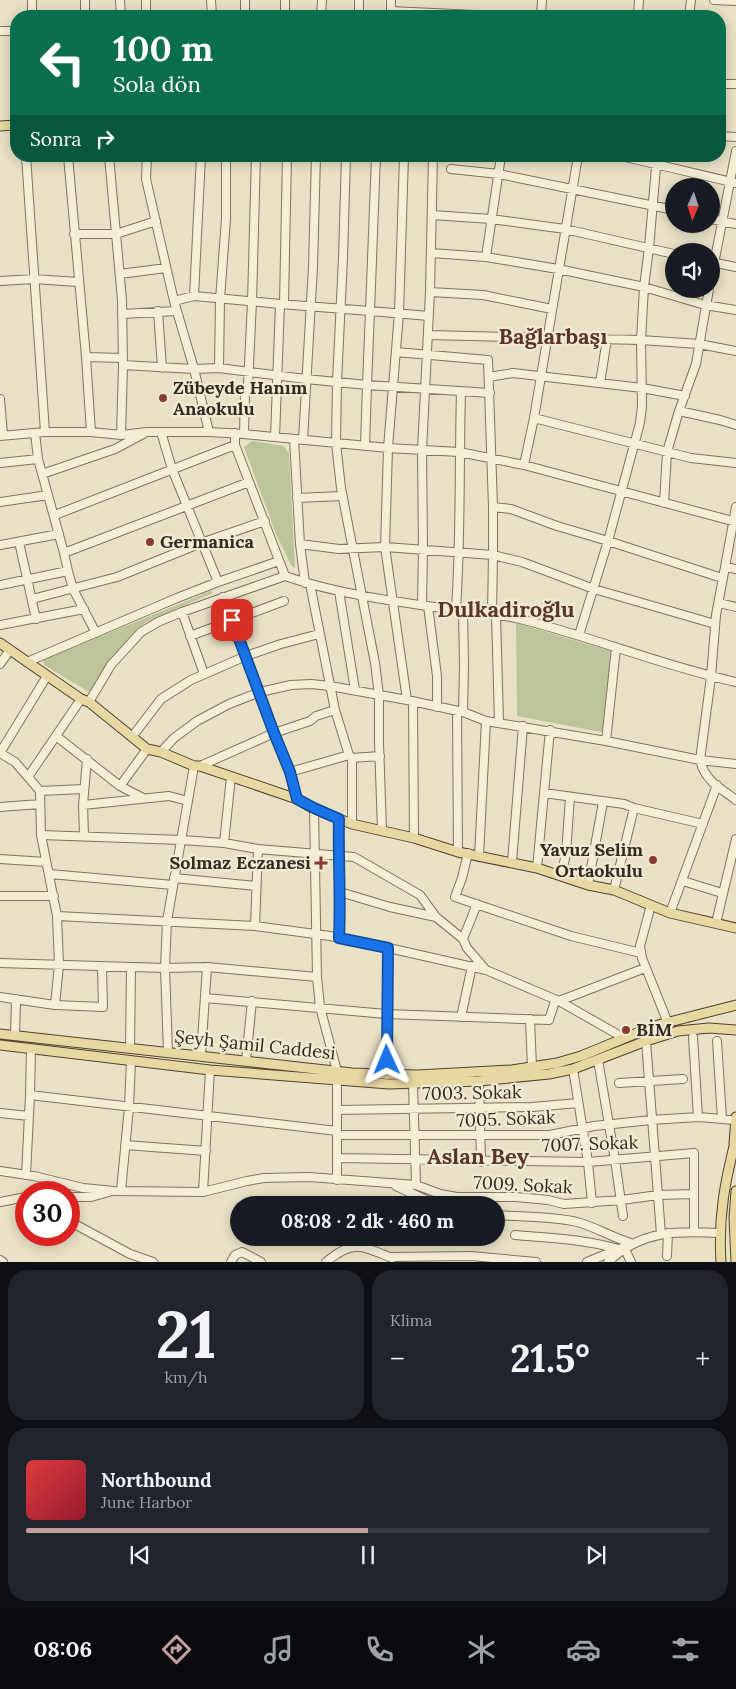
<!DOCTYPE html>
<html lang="tr">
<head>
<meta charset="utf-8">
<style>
	:root { --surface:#171b24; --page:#20242c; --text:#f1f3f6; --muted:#9ea1a6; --line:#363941; --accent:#c2a09f }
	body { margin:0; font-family:Lora,serif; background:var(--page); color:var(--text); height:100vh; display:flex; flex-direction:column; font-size:19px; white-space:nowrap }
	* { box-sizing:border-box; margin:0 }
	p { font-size:16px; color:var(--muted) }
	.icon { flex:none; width:28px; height:28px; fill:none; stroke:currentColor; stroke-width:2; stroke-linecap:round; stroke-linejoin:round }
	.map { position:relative; height:1262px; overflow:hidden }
	.drawer { display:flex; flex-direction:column; gap:8px; padding:8px; background:#0d0f14; flex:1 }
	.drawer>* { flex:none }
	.hud { position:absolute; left:10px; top:10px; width:716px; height:152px; border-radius:20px; box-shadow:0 2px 12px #0003; background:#0b6e4f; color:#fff; overflow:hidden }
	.needle { width:32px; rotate:183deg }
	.fabs { position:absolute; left:665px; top:178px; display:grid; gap:10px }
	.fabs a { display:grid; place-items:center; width:55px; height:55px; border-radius:50%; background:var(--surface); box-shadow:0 2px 12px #0003; font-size:25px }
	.speed { position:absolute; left:15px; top:1181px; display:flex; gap:10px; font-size:25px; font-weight:700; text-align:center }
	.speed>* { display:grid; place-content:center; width:65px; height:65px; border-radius:50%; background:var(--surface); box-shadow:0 2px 12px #0003; line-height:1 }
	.speed .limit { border:8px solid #d22; background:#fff; color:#111 }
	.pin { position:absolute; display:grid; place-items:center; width:42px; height:42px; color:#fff; margin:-21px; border-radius:10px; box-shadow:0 2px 8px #0006 }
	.me { position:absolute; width:55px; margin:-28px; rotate:359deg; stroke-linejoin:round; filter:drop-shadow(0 0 4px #0008) }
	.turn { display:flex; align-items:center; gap:18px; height:105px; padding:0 20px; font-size:22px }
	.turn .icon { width:65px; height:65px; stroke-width:2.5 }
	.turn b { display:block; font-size:35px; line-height:42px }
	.then { display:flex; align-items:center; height:48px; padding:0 20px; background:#0003; gap:10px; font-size:19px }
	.big { font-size:38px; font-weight:700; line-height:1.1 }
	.drawer .tile { flex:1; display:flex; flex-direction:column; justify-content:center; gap:8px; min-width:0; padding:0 18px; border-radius:20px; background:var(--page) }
	.drawer .dial { align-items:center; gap:0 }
	.dial b { font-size:65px; line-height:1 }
	.song { display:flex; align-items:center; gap:15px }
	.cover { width:60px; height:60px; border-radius:8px; background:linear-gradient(135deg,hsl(0 70% 55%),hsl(350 70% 35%)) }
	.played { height:5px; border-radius:2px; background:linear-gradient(90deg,var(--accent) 50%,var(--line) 50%) }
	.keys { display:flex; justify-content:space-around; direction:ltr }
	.heat { display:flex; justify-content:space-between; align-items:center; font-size:28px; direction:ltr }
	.drawer .tiles { flex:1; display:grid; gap:8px; grid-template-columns:1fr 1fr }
	.tile:last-child { grid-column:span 2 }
	.trip { position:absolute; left:230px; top:1196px; width:275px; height:50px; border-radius:25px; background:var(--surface); box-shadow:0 2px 12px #0003; font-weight:700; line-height:50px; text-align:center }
	.menu { display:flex; height:80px; justify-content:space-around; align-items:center; background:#090b0e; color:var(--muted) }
	.menu .icon { width:35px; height:35px }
	.menu .active { color:var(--accent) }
	.menu b { font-size:22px; color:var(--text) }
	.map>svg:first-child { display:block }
	.green { fill:#bcc59a }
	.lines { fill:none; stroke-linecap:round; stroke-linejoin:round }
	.minor-casing { stroke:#81735d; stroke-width:10 }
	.major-casing { stroke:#4f4231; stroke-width:11 }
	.minor { stroke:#f4eed7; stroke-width:8 }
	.major { stroke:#e7d7a1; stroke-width:9 }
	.route-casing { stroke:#114b97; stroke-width:12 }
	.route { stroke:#1a73e8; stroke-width:9 }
	.poi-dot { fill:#893b34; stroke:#f1ebd3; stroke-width:2 }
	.labels { text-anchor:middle; stroke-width:4.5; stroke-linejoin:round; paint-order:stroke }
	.poi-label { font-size:18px; font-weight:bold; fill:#332a1f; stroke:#f1ebd3; text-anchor:start }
	.street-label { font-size:18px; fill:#332a1f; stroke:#f1ebd3 }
	.district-label { font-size:22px; font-weight:bold; fill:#5a3424; stroke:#f1ebd3 }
</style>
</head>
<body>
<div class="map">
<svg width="736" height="1262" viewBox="0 0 736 1262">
	<rect width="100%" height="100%" fill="#e8e1c5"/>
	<!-- green -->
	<path class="green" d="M252,441L284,446L289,454L295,568L291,565L276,534L244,447Z
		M211,591L213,593L146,622L136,630L114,655L89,692L44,665L43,660Z
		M516,623L611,651L606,733L517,716Z"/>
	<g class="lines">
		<!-- minor casing -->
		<g class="minor-casing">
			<path id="minor" d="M32,0V16
				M120,0L121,16
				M146,0V16
				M211,0L212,16
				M245,0V16
				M285,0V16
				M714,0L736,1
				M391,11L496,16
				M391,15V0
				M85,16V0
				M321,16L322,0
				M359,16V0
				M541,16L542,0
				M638,16L639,0
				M689,16L691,0
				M0,31H16
				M720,84H736
				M720,136L736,137
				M26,156L45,432
				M68,156L86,357L91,432
				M109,156L122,300L123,365L121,435
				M147,156L146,179L174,301L194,296L280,304
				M346,156L343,258L337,382L336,443L341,488L375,663L379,695V743L382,830
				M404,156L399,313L388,448L385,547L407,700
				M578,156L534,418L691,458L736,463
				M621,156L736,183
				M451,169L499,174L674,210
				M432,215L491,219L565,229L674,254
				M711,219L736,224
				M74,234H116L156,221
				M431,253L486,257L558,269L644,287L705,305L736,310
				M486,257L501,156
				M711,262L736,267
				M120,274L166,268
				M711,279L736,151
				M0,281L34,279L78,282
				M430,292L483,295L552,309
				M194,296L201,156
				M174,301L194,369L219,368L306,379L367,385L370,311L429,316
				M284,304L287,156
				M158,311L162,368
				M122,314L176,311
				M428,335L641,340L699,344L736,351
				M396,352L488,360L493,507L511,509L557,526L608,541L722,578
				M86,357L123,358
				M123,365L194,369L209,432
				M219,368L220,299L226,219V156
				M489,377L513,373L642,388L685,396
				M600,383L607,339
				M0,399L3,435
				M679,411L720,420L736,425
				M161,432L172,469L218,582
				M35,433L38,459L64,553L249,482
				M235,433V445L285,576C340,595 399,602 456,610C478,612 500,614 520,619C593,637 663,666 736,682
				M244,434L245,394L248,385L252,302L256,156
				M0,436L45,432H91L121,435L147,432H209L244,434L388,448L459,452L524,465L736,522
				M275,437L280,304L370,311L376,156
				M294,439L300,544L305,583
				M303,440L313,267L316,156
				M365,446L367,385L490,393
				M0,463L38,459
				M524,465L534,418
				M42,474L115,449L143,434
				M297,498L342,496
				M0,502L48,495
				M664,503L667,452L679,411L696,364L709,289
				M493,507V555L522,562L594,589L715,624
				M736,507L725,567L736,569
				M55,515L235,445
				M19,542L36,619
				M300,544L339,549L385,547L493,555L492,614
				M0,545L59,534
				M725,567L716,615L711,677L700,760C705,781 719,787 736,800
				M68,571L73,589L96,633
				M310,584L335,710L349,755L352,758V824
				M0,585L68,571L64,553
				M339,591L355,690
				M223,597L260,692L274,733L290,772L297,799
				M32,599L117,577L201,543L265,521
				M719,603L736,607
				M422,604L423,549L422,450L430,292L433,156
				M428,606L437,676V707
				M456,609C461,537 459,464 461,391
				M182,612L204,674
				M496,615L499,722
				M0,625L84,609
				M579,635L608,541L640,423L642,406L641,340L644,287L649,248L657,156
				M190,636L284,601
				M27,662L177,598L218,582L279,561
				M0,664L10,650
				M413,701L414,838
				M89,702L111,665L141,632L158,622L182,612L285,576
				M457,711L458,852
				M463,712L464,665L463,610
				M550,730L544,793L624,804L634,808L703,824
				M56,736L120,786L143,798
				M132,737L161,699L191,680L246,656L281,644L319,634
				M606,741L616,648
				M161,752L174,738L197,721L229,704L260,692L291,685L311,684L330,686L407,700L463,712L486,721L606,741L700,760L736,764
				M0,753L15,762L40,791L41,835L57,916L59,965L55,1005
				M0,753L47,676
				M352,758L380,756
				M200,766L274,733L310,721L316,716L335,710
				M290,772L349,755
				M28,777L81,699
				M120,786L147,749
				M40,791L84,789
				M83,805L169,796L188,801
				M0,807L40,804
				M314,809L317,977L320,1007L337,1071V1180
				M339,819C338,858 340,898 339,937
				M41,835L182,840L224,843L258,849L354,857L420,895L436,917L463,939L467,948L486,970
				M84,836L83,805L87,759
				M224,843L231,777
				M468,853L462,878L455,897L571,936L641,953
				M479,856L486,721
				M0,859L46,862
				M512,862L523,726
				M537,868L544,793
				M50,874L173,885
				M561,876L566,854L570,797
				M174,878L256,886
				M683,881L722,893
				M588,885L603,802
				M614,890L634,808
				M340,892L390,907L436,917
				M0,896H54
				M651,905L640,946L642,958L668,1023
				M670,913L717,785
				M57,916L255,926L330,936L371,944L486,970L559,1001L624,1038
				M716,923L736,839
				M255,926L258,849
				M463,939L477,904
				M0,963L165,968L207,967L317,977
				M0,997L55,1005L103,1007L102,967
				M205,998L386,1014L549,1020L555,1001
				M559,1001L645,968
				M461,1017L472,966
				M530,1019L532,1068
				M15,1035L16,999
				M693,1037L698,1117
				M646,1041L661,1234
				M717,1041L722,1119
				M130,1048L131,968
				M31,1049L30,1095L337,1131
				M168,1052L165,968L167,921L194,766
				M201,1055L207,967
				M598,1060L615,1160L623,1216
				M246,1061L252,1001
				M573,1069L588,1162L592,1203
				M387,1075V949
				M479,1081L481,1162
				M619,1083L683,1079
				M413,1084L416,1185
				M337,1110L532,1107L578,1103
				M0,1113L29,1116
				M337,1135H550L594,1126L651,1120L698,1117L735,1120
				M125,1145L206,1151
				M337,1158L588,1162L694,1153V1232
				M0,1171L34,1176L83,1188L114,1191L203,1192L247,1181L264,1178L309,1177L416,1185L440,1194L457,1197H516L548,1200L564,1204L622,1200L658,1195L694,1194
				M26,1175L30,1095
				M396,1186L437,1205
				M121,1191L129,1107L131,1061
				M203,1192L210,1070
				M69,1197H91L109,1192
				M0,1202L26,1197
				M496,1215C523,1217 552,1216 577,1222C596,1227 613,1238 631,1243
				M69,1221L130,1254L153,1262
				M515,1235C550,1238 584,1239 618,1249
				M667,1256L668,1233
				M389,1257L471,1256L536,1262
				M0,1260L3,1262
				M231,1262L235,1255L242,1252L261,1262
				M326,1262C353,1239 362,1246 392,1258
				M587,1262L624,1247L631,1262
				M608,1262C641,1230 677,1231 719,1233"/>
		</g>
		<!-- major casing -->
		<g class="major-casing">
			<path id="major" d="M0,126L16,125
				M0,643L81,699L89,702L147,749L161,752L194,766H200L297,799L314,809L352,824L414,838L458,852L537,868L588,885L614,890L670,913L736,928
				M0,1034L352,1073L417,1075L512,1070L557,1063L581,1056L654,1026L736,1005
				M0,1045L210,1070L389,1084L479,1081L549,1074L573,1069L646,1041L678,1031L709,1028L736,1030
				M734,1144L736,1117
				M721,1262C718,1216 725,1182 736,1138
				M736,1262L734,1218L736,1191"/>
		</g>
		<!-- minor -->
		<use href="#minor" class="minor"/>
		<!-- major -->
		<use href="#major" class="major"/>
	</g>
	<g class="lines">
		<!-- route casing -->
		<g class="route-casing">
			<path id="route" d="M232,620L274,733L290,772L297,799L314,808L339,819C338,858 341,898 339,938L388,948L387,1060"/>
		</g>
		<!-- route -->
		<use href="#route" class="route"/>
	</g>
	<!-- markers -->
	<g class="poi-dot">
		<circle cx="163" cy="398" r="5"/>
		<circle cx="150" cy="542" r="5"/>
		<circle cx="653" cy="860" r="5"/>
		<path d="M318.5 855.5h5v5h5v5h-5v5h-5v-5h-5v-5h5z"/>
		<circle cx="626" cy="1030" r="5"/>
	</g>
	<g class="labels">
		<!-- poi labels -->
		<g class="poi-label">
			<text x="173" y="394">Zübeyde Hanım<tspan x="173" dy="21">Anaokulu</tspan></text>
			<text x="160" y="548">Germanica</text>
			<text x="643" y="856" text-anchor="end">Yavuz Selim<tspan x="643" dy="21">Ortaokulu</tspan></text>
			<text x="311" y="869" text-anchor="end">Solmaz Eczanesi</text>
			<text x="636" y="1036">BİM</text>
		</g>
		<!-- street labels -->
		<g class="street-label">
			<text transform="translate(255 1045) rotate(6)" y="6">Şeyh Şamil Caddesi</text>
			<text transform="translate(472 1093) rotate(-1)" y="6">7003. Sokak</text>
			<text transform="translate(506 1119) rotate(-2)" y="6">7005. Sokak</text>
			<text transform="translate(590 1144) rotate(-2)" y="6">7007. Sokak</text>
			<text transform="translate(523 1185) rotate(3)" y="6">7009. Sokak</text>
		</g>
		<!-- district labels -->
		<g class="district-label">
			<text x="553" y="344">Bağlarbaşı</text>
			<text x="506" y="617">Dulkadiroğlu</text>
			<text x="478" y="1164">Aslan Bey</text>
		</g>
	</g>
</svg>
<div class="fabs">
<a><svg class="needle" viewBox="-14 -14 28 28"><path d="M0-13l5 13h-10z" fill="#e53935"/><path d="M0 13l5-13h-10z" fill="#9ea1a6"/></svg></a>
<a><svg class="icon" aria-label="sound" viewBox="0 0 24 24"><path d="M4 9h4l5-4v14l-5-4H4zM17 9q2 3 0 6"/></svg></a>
</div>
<div class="speed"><div class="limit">30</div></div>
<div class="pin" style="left:232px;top:620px;background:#d93025"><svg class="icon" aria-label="arrive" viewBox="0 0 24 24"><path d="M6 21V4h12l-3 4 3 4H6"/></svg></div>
<svg class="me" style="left:387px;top:1060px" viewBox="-20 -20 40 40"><path d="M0-17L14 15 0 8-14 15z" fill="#1a73e8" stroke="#fff" stroke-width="4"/></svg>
<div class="trip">08:08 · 2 dk · 460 m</div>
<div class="hud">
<div class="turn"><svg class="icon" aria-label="left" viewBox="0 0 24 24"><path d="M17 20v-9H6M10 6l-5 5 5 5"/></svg><div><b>100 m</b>Sola dön</div></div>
<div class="then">Sonra<svg class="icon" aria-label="right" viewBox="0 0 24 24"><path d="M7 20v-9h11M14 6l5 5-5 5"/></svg></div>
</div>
</div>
<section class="drawer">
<div class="tiles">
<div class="tile dial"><b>21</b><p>km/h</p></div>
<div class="tile"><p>Klima</p>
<div class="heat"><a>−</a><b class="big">21.5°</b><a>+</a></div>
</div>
<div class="tile">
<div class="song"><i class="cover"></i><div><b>Northbound</b><p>June Harbor</p></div></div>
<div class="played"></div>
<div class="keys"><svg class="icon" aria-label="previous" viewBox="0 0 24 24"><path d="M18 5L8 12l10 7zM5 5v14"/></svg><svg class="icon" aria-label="pause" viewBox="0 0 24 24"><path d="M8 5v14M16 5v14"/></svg><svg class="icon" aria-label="next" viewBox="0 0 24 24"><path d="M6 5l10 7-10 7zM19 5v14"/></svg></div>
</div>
</div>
</section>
<nav class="menu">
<b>08:06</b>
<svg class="icon active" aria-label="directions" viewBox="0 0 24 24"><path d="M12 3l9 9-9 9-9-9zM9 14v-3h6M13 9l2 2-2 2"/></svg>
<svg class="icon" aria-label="music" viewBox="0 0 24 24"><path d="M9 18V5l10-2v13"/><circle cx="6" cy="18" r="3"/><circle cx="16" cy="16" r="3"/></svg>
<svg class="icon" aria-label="phone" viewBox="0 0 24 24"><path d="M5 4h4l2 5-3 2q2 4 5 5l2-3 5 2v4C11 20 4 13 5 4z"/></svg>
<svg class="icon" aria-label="climate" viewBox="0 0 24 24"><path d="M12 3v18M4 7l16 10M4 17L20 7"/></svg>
<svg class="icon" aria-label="car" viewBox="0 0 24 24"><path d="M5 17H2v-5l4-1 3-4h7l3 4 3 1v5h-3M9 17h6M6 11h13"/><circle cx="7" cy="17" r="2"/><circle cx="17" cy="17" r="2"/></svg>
<svg class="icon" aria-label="filters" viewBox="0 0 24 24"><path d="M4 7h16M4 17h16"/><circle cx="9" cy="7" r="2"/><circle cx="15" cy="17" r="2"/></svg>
</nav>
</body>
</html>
